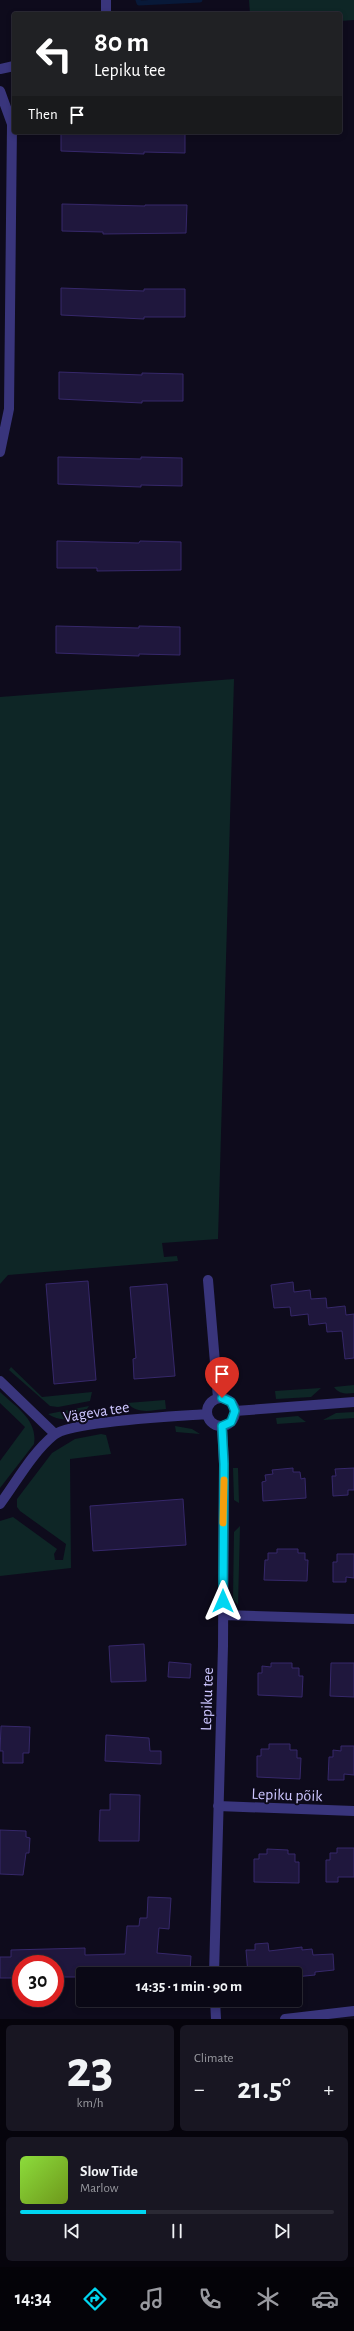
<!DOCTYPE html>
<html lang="en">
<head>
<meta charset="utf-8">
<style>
	:root { --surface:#0a0815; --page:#181622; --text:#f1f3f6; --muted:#999aa0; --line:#2a2934; --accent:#00d6f1 }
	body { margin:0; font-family:"Alegreya Sans",sans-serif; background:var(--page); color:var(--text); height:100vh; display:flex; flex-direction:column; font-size:15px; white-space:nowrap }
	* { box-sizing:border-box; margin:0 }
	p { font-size:13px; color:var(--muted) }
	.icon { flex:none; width:22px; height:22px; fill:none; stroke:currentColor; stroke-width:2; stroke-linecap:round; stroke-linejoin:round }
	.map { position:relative; height:2019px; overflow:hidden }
	.panel { display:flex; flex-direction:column; gap:6px; padding:6px; background:#06040c; flex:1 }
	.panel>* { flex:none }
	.guide { position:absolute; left:12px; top:12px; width:330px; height:122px; border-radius:4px; box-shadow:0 2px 6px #0003,0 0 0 1px var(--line); background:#202124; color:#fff; overflow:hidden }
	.speed { position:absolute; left:12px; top:1955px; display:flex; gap:8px; font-size:20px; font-weight:700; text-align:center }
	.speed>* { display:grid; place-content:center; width:52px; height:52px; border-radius:50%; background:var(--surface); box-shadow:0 2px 6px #0003,0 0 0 1px var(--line); line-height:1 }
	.speed .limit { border:6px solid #d22; background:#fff; color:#111 }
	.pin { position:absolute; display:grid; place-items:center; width:34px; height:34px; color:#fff; margin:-41px -17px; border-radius:50% 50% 50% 0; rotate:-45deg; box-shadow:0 0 4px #0007 }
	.pin .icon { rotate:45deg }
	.me { position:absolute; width:44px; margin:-22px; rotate:0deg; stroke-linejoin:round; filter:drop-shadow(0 0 3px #0008) }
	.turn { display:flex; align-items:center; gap:14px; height:84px; padding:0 16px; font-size:18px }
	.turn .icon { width:52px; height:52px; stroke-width:2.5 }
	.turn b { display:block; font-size:28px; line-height:34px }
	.then { display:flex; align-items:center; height:38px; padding:0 16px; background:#0003; gap:8px; font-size:15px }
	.big { font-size:30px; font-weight:700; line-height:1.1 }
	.panel .widget { flex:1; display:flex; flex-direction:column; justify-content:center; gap:6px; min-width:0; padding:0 14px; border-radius:6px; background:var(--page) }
	.panel .dial { align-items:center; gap:0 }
	.dial b { font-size:52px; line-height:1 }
	.song { display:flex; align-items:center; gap:12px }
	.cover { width:48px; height:48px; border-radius:6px; background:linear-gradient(135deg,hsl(90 70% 55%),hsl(80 70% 35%)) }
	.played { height:4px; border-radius:2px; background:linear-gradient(90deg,var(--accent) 40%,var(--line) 40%) }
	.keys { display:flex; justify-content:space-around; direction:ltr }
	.heat { display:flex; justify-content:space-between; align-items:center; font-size:22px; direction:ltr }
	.panel .tiles { flex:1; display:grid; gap:6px; grid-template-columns:1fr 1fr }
	.widget:last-child { grid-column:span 2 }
	.trip { position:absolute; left:76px; top:1967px; width:226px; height:40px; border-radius:4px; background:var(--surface); box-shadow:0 2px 6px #0003,0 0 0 1px var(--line); font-weight:700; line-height:40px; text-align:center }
	.tab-bar { display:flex; height:64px; justify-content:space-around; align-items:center; background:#040308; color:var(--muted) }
	.tab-bar .icon { width:28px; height:28px }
	.tab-bar .on { color:var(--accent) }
	.tab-bar b { font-size:18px; color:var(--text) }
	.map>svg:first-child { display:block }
	.green { fill:#0e2626 }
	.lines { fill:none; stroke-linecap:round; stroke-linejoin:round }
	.stream { stroke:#081938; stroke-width:5 }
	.building { fill:#1f173d; stroke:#36286a }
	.minor { stroke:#39357c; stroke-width:10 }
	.route-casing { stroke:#008b9d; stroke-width:10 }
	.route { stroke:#00d6f1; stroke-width:7 }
	.slow { stroke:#f59e0b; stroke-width:7 }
	.labels { text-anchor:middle; stroke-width:4; stroke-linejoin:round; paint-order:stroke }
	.street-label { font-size:16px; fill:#cdc6ff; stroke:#0e0b1c }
</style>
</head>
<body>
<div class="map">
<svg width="354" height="2019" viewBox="0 0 354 2019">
	<rect width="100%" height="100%" fill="#0e0b1c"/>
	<!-- green -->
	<path class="green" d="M249,0H354V20L340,21V14H250Z
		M234,679L218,1239L162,1243L164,1257L177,1256L178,1261L8,1275L0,1284V697Z
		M11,1367L42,1397L92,1392L90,1401L58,1407L50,1406L9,1370Z
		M354,1385V1393C346,1394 339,1394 334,1387Z
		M321,1388L311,1397L276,1399L275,1391Z
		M0,1392C16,1407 38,1420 34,1444L0,1488V1461L25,1427L0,1403Z
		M165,1400L166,1409C152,1410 138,1415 127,1403Z
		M89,1406C80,1421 61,1423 48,1414Z
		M354,1412V1418L323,1420L336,1413Z
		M298,1416L306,1422L277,1424L276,1418Z
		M175,1426L192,1429L200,1434L176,1432Z
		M101,1434L106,1435L111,1454L70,1459L71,1568L0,1576V1521L13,1517L57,1549L54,1554L55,1560H63L66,1544L20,1511L17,1507V1499L52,1453L75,1439Z
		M233,1468H238L239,1503L234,1500Z
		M240,1526L238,1605L233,1599L234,1532Z"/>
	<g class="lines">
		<!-- stream -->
		<path class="stream" d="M138,0L139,3L200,0"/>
	</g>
	<!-- building -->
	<path class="building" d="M61,132H185V153L144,152V154L61,151Z
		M62,204L145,206V205H187L186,233L103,234V232L62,231Z
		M61,288L144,291V289H185V317H144V319L61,315Z
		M59,372L142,375V373L183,374V401H142V403L59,399Z
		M58,457L141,459V457L182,458V486L141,485V487L58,484Z
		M57,541L139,543L140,541L181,542V570L97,571V568H57Z
		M56,626L139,628V626L180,627V655L139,654V656L56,653Z
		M88,1281L96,1380L54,1384L46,1284Z
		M293,1282L294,1292L310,1290L311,1299L326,1298L327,1308L345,1306L346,1315L354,1314V1358L345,1359L342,1331L327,1332L326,1323L309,1325L308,1314L291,1316L290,1307L274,1308L271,1285Z
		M167,1284L175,1376L134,1379L133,1359L136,1358L130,1287Z
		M293,1468V1472H300L301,1479L305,1478L306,1498L263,1501L262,1482L266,1481L265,1475L273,1474L272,1470Z
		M354,1468V1490H348V1495L333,1496L332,1476H336L335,1469Z
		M183,1499L186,1545L93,1551L90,1506Z
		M277,1549H298V1553H305V1560H308L307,1581L264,1580L265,1560H268V1553H277Z
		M337,1554H354V1578L346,1577V1582H333V1562H337Z
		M144,1644L146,1681L111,1682L109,1646Z
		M169,1662L191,1664L190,1678L168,1677Z
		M271,1663H292V1668H299V1676H303L302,1697L258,1695V1673H262V1666L271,1667Z
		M331,1663H354V1697L330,1696Z
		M1,1726L30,1727L29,1753H23V1763H3V1751H0Z
		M106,1735L149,1738L150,1751H161V1764L105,1761Z
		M269,1744H290V1750H297V1758H301L300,1779L257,1777V1756H261V1749H269Z
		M341,1746H354V1775L344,1774V1780H328L329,1757H333V1750L341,1751Z
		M110,1794L140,1795L139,1841H99L100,1810H110Z
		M0,1830L26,1831V1837L30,1838L29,1853H26L23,1875L0,1874Z
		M337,1848H354V1877H338V1882H326V1860H330V1853H337Z
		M267,1849L288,1850V1854H295V1862H299V1883L254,1882V1859H259V1854H267Z
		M148,1897L171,1898L169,1929L159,1928L157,1953L191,1956L190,1971L166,1970V1974H83V1977H55V1964H21V1978H0V1957H11V1950L85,1948V1955L125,1954L127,1926H139L140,1918H147Z
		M268,1943L269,1951L302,1947V1950L312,1949L313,1955L333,1954L334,1970L315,1972V1975L295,1977V1974H248L246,1950H255V1944Z"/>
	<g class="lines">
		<!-- minor -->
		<path class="minor" d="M106,0V14
			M0,69L14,66
			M0,91L12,124L9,409L0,452
			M208,1280L218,1398
			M0,1381L55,1434
			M207 1412a14 14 0 1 1 28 0a14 14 0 1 1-28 0Z
			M235,1411L354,1402
			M0,1504C17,1481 32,1453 54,1435C70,1421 180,1416 207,1414
			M223,1615L354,1619
			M218,1806L354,1811
			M214,1974L223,1646L224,1464L222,1426
			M215,2000L216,2019
			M285,2019L354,2011"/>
	</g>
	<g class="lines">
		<!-- route casing -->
		<g class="route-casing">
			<path id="route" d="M222,1398L231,1402L235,1411L231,1422L222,1426L224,1464L223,1601"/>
		</g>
		<!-- route -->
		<use href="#route" class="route"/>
		<!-- slow -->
		<path class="slow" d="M223,1523L224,1480"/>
	</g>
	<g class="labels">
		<!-- street labels -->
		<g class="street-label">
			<text transform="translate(96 1411) rotate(-9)" y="6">Vägeva tee</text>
			<text transform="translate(206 1699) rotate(-88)" y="6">Lepiku tee</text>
			<text transform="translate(287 1794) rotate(2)" y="6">Lepiku põik</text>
		</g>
	</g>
</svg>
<div class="speed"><div class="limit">30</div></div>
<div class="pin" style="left:222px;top:1398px;background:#d93025"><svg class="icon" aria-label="arrive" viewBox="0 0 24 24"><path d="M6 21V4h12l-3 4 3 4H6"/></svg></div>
<svg class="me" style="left:223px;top:1601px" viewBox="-20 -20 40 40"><path d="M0-17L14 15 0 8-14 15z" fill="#00d6f1" stroke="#fff" stroke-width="4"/></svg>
<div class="trip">14:35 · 1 min · 90 m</div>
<div class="guide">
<div class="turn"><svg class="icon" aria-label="left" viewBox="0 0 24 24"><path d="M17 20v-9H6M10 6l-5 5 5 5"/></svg><div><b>80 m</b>Lepiku tee</div></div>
<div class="then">Then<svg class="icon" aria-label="arrive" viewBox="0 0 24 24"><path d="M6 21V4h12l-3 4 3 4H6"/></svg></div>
</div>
</div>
<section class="panel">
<div class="tiles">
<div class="widget dial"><b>23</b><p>km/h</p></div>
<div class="widget"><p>Climate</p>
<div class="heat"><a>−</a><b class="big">21.5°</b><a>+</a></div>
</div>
<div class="widget">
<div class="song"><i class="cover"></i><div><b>Slow Tide</b><p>Marlow</p></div></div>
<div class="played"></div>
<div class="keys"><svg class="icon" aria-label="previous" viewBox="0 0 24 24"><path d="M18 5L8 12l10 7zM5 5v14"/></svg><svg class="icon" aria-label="pause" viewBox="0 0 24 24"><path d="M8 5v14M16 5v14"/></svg><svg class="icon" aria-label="next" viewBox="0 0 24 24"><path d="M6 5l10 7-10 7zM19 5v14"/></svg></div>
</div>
</div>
</section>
<nav class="tab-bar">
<b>14:34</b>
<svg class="icon on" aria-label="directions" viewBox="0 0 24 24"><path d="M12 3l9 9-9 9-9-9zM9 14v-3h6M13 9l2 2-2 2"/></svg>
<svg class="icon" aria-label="music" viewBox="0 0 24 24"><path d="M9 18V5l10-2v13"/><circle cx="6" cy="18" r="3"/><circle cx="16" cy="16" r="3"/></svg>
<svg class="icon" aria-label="phone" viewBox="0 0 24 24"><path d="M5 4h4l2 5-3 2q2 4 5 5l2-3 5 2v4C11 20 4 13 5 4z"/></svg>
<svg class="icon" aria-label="climate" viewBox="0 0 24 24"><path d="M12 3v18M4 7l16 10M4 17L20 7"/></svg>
<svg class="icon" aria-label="car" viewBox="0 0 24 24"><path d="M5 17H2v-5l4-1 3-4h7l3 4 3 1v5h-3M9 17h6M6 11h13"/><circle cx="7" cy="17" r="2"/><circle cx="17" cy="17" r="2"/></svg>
</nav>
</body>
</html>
